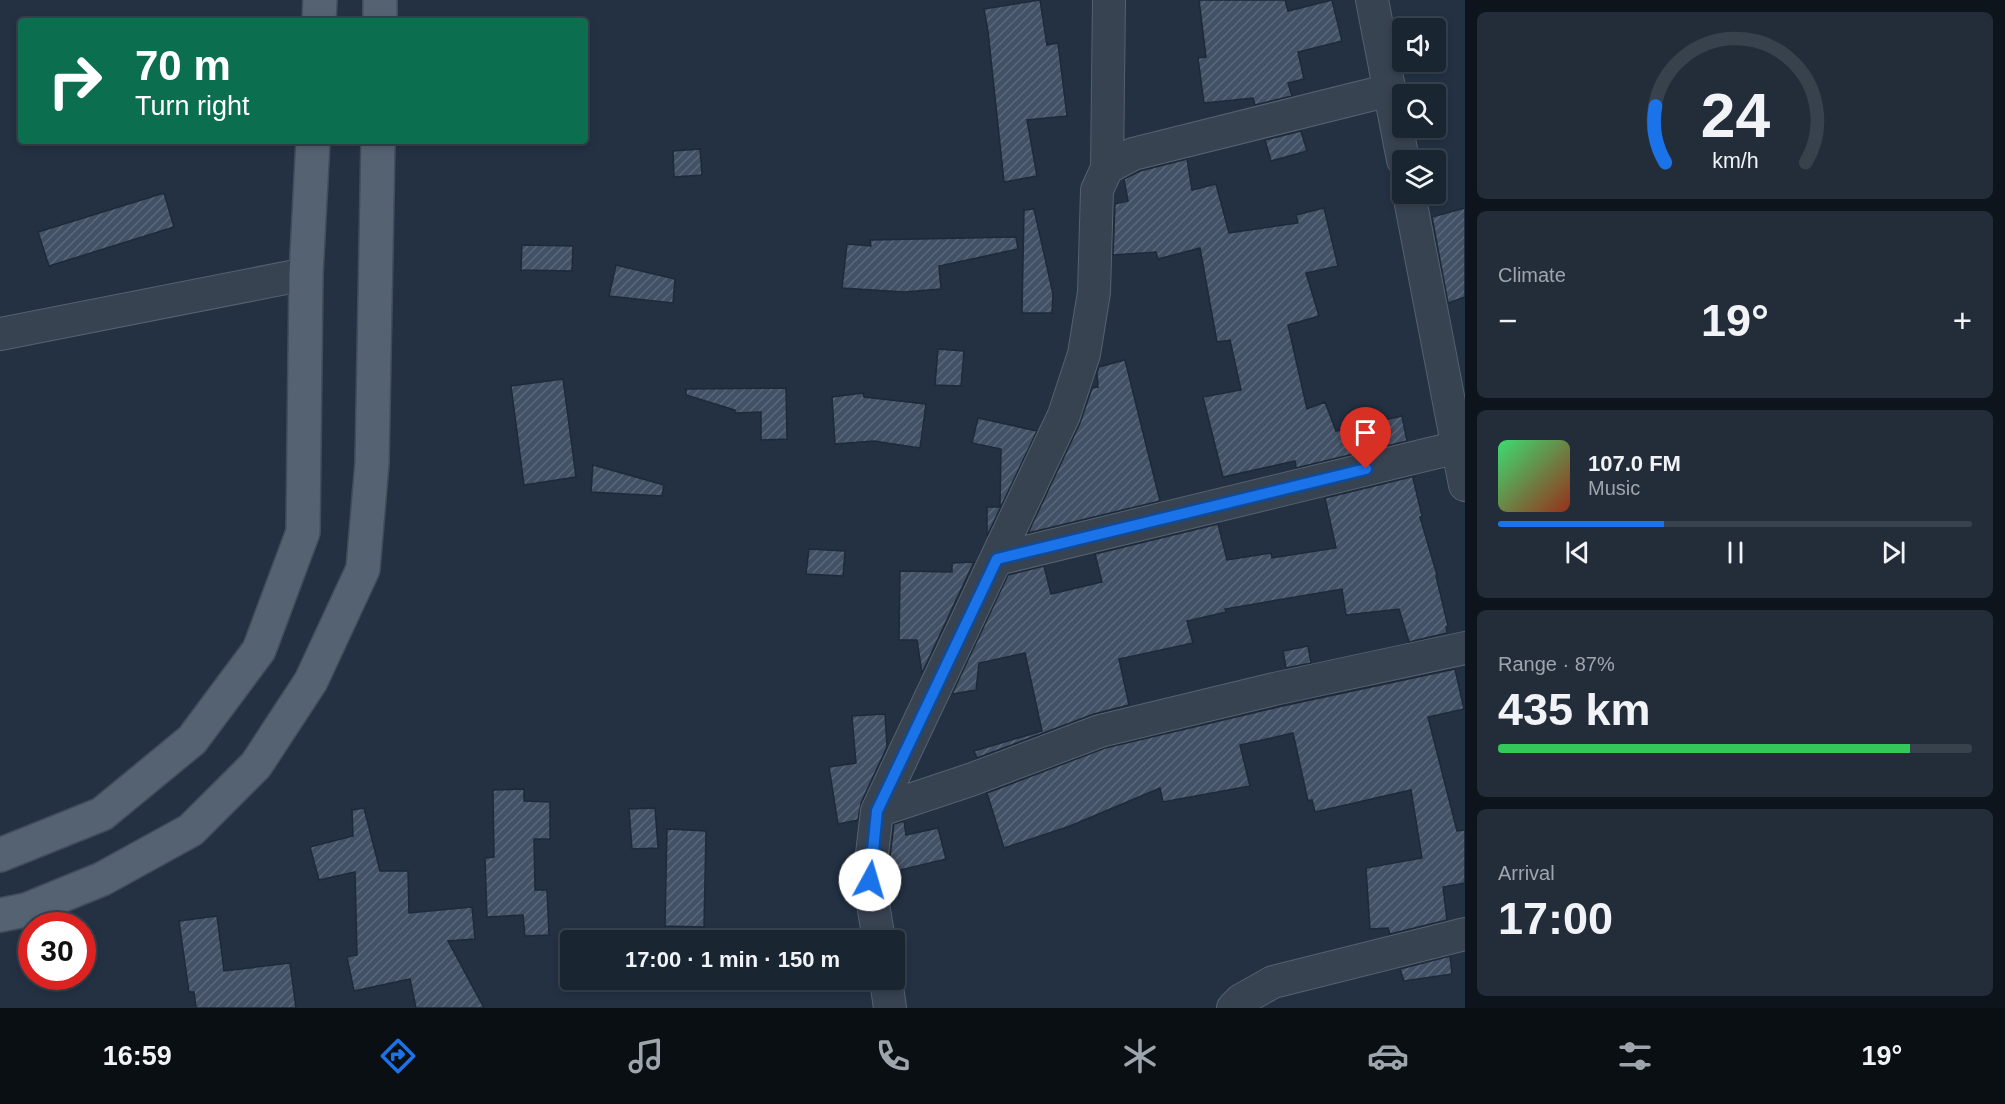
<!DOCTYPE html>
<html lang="en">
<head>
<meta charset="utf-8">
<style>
	:root { --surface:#1a2532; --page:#232d3a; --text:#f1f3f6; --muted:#9fa5ac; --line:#38424d; --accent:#1a73e8 }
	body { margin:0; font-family:Helvetica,sans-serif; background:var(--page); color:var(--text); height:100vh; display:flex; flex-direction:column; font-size:22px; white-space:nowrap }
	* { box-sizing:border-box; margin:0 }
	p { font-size:20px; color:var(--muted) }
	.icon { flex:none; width:33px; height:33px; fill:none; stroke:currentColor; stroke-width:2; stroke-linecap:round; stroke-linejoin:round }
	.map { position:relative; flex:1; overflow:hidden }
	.details { display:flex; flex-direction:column; gap:12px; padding:12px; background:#0e141c; width:540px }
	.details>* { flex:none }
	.top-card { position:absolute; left:18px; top:18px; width:570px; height:126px; border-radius:6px; box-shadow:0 3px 9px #0003,0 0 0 2px var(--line); background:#0b6e4f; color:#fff; overflow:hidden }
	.tools { position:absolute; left:1392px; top:18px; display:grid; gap:12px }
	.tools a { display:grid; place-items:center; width:54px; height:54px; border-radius:6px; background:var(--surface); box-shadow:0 3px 9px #0003,0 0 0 2px var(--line); font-size:30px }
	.speed { position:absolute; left:18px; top:912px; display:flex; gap:12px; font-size:30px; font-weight:700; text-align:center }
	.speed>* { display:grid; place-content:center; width:78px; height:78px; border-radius:50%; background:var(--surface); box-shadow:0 3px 9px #0003,0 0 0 2px var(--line); line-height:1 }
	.speed .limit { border:9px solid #d22; background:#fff; color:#111 }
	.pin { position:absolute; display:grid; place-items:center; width:51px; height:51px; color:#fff; margin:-62px -26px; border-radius:50% 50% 50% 0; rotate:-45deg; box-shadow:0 0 6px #0007 }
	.pin .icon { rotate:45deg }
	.me { position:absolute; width:66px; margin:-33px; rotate:6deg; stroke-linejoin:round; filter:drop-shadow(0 0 4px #0008) }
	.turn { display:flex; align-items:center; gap:21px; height:126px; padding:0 18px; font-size:27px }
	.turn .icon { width:78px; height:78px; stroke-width:2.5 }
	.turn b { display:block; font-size:42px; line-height:51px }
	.big { font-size:45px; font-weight:800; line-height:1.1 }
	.details .tile { flex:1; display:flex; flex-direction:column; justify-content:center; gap:9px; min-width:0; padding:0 21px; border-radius:9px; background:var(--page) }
	.details .dial { align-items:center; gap:0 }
	.dial svg { height:156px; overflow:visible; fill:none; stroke:var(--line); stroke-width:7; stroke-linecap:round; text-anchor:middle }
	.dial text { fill:var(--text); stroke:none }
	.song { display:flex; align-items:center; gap:18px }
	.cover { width:72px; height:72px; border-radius:9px; background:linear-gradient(135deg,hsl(140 70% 55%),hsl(10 70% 35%)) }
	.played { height:6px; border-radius:3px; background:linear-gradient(90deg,var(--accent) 35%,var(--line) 35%) }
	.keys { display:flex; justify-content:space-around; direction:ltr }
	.heat { display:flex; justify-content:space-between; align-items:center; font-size:33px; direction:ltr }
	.charge { height:9px; border-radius:4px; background:linear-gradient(90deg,#34c759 87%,var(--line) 0) }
	.trip { position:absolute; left:560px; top:930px; width:345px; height:60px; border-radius:6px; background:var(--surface); box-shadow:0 3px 9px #0003,0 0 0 2px var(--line); font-weight:800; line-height:60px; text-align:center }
	.dock { display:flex; height:96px; justify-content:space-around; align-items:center; background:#0a0f14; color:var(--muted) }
	.dock .icon { width:42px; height:42px }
	.dock .current { color:var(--accent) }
	.dock b { font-size:27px; color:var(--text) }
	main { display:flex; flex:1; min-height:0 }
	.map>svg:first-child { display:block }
	.building { fill:url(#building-hatch); stroke:#1e2a39; stroke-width:1.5 }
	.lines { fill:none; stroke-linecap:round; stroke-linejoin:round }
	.minor-casing { stroke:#55616f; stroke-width:34 }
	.major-casing { stroke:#414c5b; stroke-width:36 }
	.minor { stroke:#384352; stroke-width:32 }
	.major { stroke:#556272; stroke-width:33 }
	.route-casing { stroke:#114b97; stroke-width:15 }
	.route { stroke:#1a73e8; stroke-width:10 }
</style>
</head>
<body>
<main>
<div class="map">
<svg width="1465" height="1008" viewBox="0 0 1465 1008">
	<defs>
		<pattern id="building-hatch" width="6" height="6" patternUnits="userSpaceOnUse" patternTransform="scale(1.5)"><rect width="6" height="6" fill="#425165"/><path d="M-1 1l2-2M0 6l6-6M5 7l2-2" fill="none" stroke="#5b687a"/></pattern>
	</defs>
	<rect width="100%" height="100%" fill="#233143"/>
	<!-- building -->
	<path class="building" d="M1040,0L1047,45L1058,43L1067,116L1027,120L1037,176L1004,182L988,31L984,9Z
		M1199,0H1285L1288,11L1332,0L1342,41L1298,52L1304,79L1288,83L1292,96L1255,105L1253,98L1204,103L1198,58L1206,57Z
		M1301,131L1307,151L1271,161L1265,140Z
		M700,149L702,175L674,177L673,151Z
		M1187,159L1192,190L1216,184L1229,233L1298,223L1296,215L1324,208L1338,266L1306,273L1319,316L1288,325L1307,409L1325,402L1336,431L1402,416L1407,441L1296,468L1295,461L1223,477L1203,397L1241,390L1230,340L1217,342L1200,248L1158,259L1156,252L1113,255L1115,204L1128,201L1124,179L1140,171Z
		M164,193L174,227L49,266L38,232Z
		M1465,208V297L1448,303L1432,217Z
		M1034,209L1053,294L1052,313H1022L1024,210Z
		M1016,237L1018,249L939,266L941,289L904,292L842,288L847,244L871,246L870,240Z
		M522,245L573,246L572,271L521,270Z
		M616,265L675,279L673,303L609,296Z
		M938,349L964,351L961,386L935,385Z
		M1125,360L1160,501L1028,533L1080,423L1092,388L1098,387L1097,372L1099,367Z
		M563,379L576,477L524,485L511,386Z
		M786,388L787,439L761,440V412L735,413V410L686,395V389Z
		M863,393L864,397L926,404L920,448L874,441L835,444L832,397Z
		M978,418L1037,431L987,536V507H1000L1001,449L972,443Z
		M593,465L664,485L662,496L591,492Z
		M1415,476L1413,478L1422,516L1420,517L1437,575L1436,576L1448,626L1446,627L1447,633L1409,642L1399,609L1346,615L1342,589L1225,609L1226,612L1187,621L1193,643L1119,659L1129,705L1094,714L977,758L974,751L1042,731L1025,653L979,663L976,690L952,694L1008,575L1044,566L1051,594L1102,582L1095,554L1218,524L1227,560L1271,553L1272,558L1336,548L1325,498Z
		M809,549L845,551L843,576L806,574Z
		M974,562L922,673L917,640H899L900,571L952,572V563Z
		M1308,646L1311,663L1286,668L1283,651Z
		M1455,669L1464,709L1428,717L1457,831L1465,830V883L1443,887L1447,920L1390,934L1388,928L1370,929L1366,868L1422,858L1411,790L1315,812L1312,800L1308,801L1293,733L1240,745L1250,786L1163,802L1160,788L1070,826L1004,848L987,793L1105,748L1278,707Z
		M885,714L887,747L861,803L858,820L838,824L829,767L856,763L852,716Z
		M524,789V801L550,802V839H534L535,890H547L549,935L525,936L523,915L487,917L485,858L494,857L493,790Z
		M364,808L380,871H408L409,913L472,907L475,939L448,941L484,1008H416L410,979L354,991L347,957L357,955L355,872L319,880L310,847L353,836L352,810Z
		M655,808L658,848L632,849L629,809Z
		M904,821L906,835L938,828L946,859L888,873L894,824Z
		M667,829L706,831L704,927L665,926Z
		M217,916L224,971L290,963L296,1008H196L194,992H189L179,921Z
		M1450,956L1452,974L1404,981L1400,969Z"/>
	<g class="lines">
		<!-- minor casing -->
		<g class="minor-casing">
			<path id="minor" d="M1372,0L1403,160
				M1107,168L1133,154L1390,90
				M1409,194L1465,485
				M0,334L306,274
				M997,559L1458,447
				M877,811L970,780L1100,731L1274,689L1465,648
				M879,940L869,880L877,811L1064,415L1084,354L1094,292L1097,190L1107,168L1109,0
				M886,980L890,1008
				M1233,1008L1241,1000L1273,982L1465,934"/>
		</g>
		<!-- major casing -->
		<g class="major-casing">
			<path id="major" d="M319,21L320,0
				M380,21V0
				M0,855L102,814L192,740L259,650L303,532L306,274L313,141
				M0,915L26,910L102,879L191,830L256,765L311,681L363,569L372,463L378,141"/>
		</g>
		<!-- minor -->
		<use href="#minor" class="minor"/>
		<!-- major -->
		<use href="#major" class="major"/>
	</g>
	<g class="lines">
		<!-- route casing -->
		<g class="route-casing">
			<path id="route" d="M870,880L877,811L997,559L1366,469"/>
		</g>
		<!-- route -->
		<use href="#route" class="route"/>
	</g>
</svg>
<div class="tools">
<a><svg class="icon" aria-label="sound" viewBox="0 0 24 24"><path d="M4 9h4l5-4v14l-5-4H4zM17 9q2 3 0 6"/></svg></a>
<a><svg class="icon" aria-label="search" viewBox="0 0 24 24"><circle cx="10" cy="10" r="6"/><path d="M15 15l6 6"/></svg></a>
<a><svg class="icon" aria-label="layers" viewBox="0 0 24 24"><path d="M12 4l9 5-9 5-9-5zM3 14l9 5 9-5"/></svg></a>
</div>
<div class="speed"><div class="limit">30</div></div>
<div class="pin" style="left:1366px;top:469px;background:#d93025"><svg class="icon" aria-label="arrive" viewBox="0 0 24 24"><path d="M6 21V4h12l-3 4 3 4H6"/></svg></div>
<svg class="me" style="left:870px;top:880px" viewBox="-20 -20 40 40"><circle r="19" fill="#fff"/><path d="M0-13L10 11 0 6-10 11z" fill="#1a73e8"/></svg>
<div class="trip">17:00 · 1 min · 150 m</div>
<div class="top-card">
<div class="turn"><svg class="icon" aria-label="right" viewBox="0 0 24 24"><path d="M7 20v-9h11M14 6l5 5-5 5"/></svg><div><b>70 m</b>Turn right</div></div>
</div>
</div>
<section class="details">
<div class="tile dial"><svg viewBox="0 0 100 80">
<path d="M14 69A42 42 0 1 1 86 69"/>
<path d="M14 69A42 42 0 0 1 9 40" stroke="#1a73e8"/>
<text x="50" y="56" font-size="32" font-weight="700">24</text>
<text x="50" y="72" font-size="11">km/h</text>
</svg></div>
<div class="tile"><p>Climate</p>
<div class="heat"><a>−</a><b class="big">19°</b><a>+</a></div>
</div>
<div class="tile">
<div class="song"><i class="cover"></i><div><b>107.0 FM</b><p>Music</p></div></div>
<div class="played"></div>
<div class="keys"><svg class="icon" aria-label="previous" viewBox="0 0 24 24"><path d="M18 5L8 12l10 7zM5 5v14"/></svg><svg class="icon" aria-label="pause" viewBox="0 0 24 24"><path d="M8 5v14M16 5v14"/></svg><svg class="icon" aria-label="next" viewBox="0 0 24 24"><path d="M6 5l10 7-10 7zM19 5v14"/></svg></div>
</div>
<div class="tile"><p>Range · 87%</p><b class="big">435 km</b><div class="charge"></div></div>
<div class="tile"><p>Arrival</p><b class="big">17:00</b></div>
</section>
</main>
<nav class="dock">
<b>16:59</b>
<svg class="icon current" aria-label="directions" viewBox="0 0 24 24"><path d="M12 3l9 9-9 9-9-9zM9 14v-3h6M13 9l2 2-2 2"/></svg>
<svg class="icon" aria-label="music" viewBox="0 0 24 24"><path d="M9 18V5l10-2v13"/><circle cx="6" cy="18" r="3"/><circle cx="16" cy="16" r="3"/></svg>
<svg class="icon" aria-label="phone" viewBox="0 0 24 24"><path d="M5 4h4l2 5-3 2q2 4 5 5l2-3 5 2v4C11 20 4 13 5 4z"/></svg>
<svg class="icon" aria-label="climate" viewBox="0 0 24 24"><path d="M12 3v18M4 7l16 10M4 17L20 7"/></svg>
<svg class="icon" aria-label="car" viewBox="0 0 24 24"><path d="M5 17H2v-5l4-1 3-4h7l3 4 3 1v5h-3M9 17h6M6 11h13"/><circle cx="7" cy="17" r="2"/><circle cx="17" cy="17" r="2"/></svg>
<svg class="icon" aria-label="filters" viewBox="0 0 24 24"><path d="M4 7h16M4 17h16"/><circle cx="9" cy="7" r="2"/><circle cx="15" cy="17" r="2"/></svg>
<b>19°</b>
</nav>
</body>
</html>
